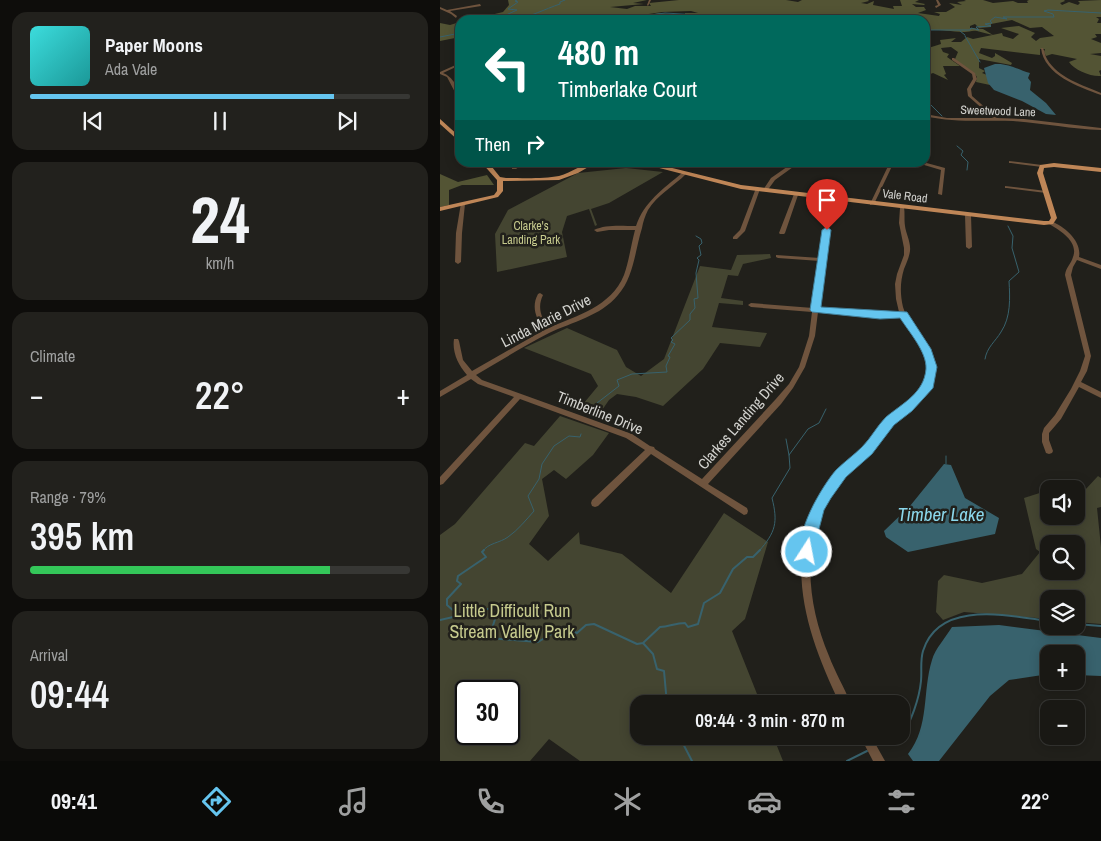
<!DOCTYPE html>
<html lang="en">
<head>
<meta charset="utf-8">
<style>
	:root { --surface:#191814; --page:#22211d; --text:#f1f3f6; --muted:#9fa0a0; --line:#373734; --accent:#65c5ef }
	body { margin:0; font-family:"Archivo Narrow",sans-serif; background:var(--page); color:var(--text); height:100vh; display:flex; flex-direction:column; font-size:19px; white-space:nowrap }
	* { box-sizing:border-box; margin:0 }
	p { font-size:16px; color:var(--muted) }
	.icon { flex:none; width:28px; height:28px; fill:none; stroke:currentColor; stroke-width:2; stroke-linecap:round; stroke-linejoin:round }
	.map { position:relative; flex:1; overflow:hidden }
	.details { display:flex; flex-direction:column; gap:12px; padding:12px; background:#0e0d0b; width:440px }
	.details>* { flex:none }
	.hud { position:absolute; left:15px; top:15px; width:475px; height:152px; border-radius:15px; box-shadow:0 2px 12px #0003,0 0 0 1px var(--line); background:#00695c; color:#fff; overflow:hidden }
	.fabs { position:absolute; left:600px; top:480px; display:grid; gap:10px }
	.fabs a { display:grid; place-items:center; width:45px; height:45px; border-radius:10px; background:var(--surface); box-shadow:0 2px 12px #0003,0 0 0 1px var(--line); font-size:25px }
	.speed { position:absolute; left:15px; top:680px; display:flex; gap:10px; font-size:25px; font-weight:700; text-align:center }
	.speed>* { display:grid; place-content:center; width:65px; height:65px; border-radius:50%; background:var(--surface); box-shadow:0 2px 12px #0003,0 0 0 1px var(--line); line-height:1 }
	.speed .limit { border:2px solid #111; border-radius:8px; background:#fff; color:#111 }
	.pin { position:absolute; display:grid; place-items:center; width:42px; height:42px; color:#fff; margin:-51px -21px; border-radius:50% 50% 50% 0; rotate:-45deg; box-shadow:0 0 5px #0007 }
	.pin .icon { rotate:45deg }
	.me { position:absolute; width:55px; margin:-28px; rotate:11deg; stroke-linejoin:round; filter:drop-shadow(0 0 4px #0008) }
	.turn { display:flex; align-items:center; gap:18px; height:105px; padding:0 20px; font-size:22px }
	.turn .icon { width:65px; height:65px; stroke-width:2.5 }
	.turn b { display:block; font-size:35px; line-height:42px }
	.then { display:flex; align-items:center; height:48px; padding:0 20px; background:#0003; gap:10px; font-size:19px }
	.big { font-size:38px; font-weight:600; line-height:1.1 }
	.details .card { flex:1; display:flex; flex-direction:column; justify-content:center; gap:8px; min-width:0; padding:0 18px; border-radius:15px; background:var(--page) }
	.details .dial { align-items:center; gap:0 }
	.dial b { font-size:65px; line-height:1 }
	.song { display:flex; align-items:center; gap:15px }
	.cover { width:60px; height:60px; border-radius:8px; background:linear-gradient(135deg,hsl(180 70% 55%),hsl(180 70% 35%)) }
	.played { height:5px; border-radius:2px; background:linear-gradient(90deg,var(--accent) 80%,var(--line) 80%) }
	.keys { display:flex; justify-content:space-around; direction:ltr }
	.heat { display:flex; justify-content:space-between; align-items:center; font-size:28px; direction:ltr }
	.charge { height:8px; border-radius:4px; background:linear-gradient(90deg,#34c759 79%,var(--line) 0) }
	.trip { position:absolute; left:190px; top:695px; width:280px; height:50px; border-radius:15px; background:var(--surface); box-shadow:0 2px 12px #0003,0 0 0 1px var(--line); font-weight:600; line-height:50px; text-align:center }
	.dock { display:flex; height:80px; justify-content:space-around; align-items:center; background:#0a0a08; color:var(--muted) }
	.dock .icon { width:35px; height:35px }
	.dock .selected { color:var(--accent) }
	.dock b { font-size:22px; color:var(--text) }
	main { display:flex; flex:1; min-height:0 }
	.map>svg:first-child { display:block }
	.green { fill:#444531; fill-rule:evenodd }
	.forest { fill:#535434 }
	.water { fill:#38626d }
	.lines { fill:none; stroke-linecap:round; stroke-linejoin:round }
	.stream-far1 { stroke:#38626d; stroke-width:1 }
	.stream { stroke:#38626d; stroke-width:2 }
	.minor { fill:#6f543e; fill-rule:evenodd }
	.major { fill:#bf8657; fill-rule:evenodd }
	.route { fill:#65c5ef; stroke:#42809b }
	.labels { text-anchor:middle; stroke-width:5; stroke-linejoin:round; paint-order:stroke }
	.far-street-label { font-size:12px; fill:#d3d3cf; stroke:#21201b }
	.far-park-label { font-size:12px; fill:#c6ca8d; stroke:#21201b }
	.street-label { font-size:15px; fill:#d3d3cf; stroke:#21201b }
	.near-park-label { font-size:18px; fill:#c6ca8d; stroke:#21201b }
	.near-water-label { font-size:19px; font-style:italic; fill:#8bd7eb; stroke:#21201b }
</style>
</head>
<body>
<main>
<section class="details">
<div class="card">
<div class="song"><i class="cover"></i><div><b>Paper Moons</b><p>Ada Vale</p></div></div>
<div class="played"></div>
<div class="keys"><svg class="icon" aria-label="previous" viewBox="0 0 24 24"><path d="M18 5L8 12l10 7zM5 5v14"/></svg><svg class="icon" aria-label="pause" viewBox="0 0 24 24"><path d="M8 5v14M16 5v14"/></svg><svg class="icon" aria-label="next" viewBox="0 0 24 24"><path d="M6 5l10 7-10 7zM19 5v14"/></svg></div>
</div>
<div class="card dial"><b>24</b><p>km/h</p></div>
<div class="card"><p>Climate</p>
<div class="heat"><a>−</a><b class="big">22°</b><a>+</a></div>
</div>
<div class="card"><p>Range · 79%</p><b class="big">395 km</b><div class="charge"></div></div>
<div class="card"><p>Arrival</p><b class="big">09:44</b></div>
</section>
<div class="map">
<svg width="661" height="761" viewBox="0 0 661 761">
	<rect width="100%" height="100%" fill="#21201b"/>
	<!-- green -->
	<path class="green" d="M186,168L223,172L169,203L151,209L157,225L155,226L149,209L127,216L122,232L127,257L57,272L55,234L68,210L138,173Z
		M330,254L331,258L303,264L298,276L288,275L281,298L303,301V305L279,303L272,327L327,333L320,347L280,343L263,369L223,406L196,397L177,394L169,400L158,416L139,409L158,386L151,374L84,348L127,328L177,350L186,367L201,376L224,359L260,266L291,270L297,255Z
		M120,416L169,433L153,455L126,479L114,470L102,479L109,516L89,544L108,561L139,532L140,544L182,554L231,593L284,513L328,542L305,619L292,631L321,704H199V736H333L343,761H140L109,739L90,761H0V535L15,524L85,443L94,446ZM26,691H69V734H26Z
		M658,476L661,478V507L657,508L661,547V624L636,622V599H609V619L524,612L503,620L496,612L498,581L504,575L542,583L582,574L600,552L596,549L584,498L609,490V516H636V489L645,490ZM609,544H636V571H609Z"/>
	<!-- forest -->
	<path class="forest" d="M68,0H207L193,3L204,4L170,7L187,9L195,6H211L209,3L239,0H346L358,2L362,0H428L429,1L421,3L427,4L434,1L433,5L454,9L453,6H462L460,0H479L475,2L485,4L484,5L472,4L476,7H484L486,10L478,13L499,16L500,14L494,12H506L515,7L509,3L522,5L517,2L526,1L524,0H543L553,3L573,1L578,3H588L587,1L589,0H624L625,1L620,3L622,5L629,2L638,5L640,3L638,1L661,0V17H656L659,19L657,23H661V34H655L657,37L651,39L661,43V53L650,54L661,56V70L659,71L661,76C651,77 634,70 629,62L637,59L612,54L606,56L604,52L605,49H600V55L541,48L539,53L552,58L555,56V53L572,63L571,65L539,59V68L545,71L542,73L547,75L550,85L536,82L537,77C532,68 519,66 515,59L518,52L511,47L501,48L503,52L509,54L507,57L520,66H503L506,74L504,75L508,80L493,73L485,76V49L501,44L500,40L516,38L511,42H521L527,37L533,39L562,33L563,36L573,39L579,34L561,28L579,26L595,33L591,37L596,41L600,38L614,36L602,27L590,28L572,20L551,24V27L539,28L535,24L530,26V28L543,29L553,35C547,34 542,32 537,31C532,30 529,32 525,32C515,32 493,28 485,31V20H186L219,13L245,15V13H258L251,11L222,12L169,20H151L141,17L112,20H30L63,12L69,5Z
		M20,22V37L0,41V23L10,25Z
		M0,174L18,182L47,175L54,185H22L9,190V205L0,207Z"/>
	<!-- water -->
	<path class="water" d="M555,64C569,63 578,70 590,73L588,78L591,82L590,90L606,103L616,115L606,114L582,101L554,90L548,83L544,68Z
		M504,464L511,465L525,498L559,518L555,534L468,552L446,537L444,531L470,506Z
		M559,625L661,638V676L636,675V654H609V674L569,680L550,696L499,761H473L468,754C490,726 482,692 492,660C495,649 506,637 512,627Z"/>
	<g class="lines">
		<!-- stream-far1 -->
		<path class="stream-far1" d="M55,20L77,10L68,9L78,2L75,1L77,0
			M74,20C90,17 105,9 120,4V2L125,0
			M173,20L225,13L342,20
			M343,20H348
			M362,20H367
			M372,20H376
			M385,20H389
			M402,20H418
			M485,30H530L531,28L539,30L536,27L551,26L545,24L552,23L550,21L555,17L567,19L563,17H614L613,14L604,11L608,10L661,13
			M520,31L525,35
			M525,36L540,62
			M0,37L20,33
			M485,99L502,116
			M517,146L523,151L521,155L528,162L527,170
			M545,359C547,347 555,342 561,332C571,317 570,298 569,281L579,272L572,248L573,236L568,226
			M148,410L179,386L177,380L192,374L227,372L226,366L230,357L228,356L235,344L231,342L233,340L231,338L250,320V314L255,308L254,299L258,298L256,273L259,260L257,258L261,255L259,246L262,243L261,239L256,236
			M346,439L349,455
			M506,456V464
			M43,551C48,543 60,543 68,537C78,530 86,520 94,511L88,496L99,479L102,464L114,446L129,436L140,437L141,434
			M319,551C336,532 338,522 332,498L350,468L349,455L368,429L379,423L386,409"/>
		<!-- stream -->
		<path class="stream" d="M15,616V612L7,605V599L21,584L17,581L18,576L46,557L42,552L44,550
			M0,620L52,608L56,616L49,638L98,642L123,627L137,633L146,625L154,624L197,644L203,643L213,654L217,669L224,671L227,704
			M636,624L661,626
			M203,643L220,627C229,627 235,623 245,623L248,627L258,624L264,603L280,593L293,569L307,557H313L320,550
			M239,736L252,761
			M443,745L463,736C471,719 479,701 481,681C482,671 480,661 483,651C499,599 569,616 609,621
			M407,761L427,751"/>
		<!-- minor -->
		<path class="minor" d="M209,0H211L208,6L207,5Z
			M496,0H498L501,5L496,8L495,6L498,5Z
			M40,4L41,6L10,11L17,16L16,18L11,14L0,9V7L7,10Z
			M601,48H603C605,52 605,56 607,59C618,78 643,85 661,93V95C639,87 604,75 601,48Z
			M512,58H514L535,73L537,79L531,89L532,96L557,118L584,119L661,128V130C631,129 602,123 573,121C544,120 514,123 485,116V114L507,118H553L528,96L527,89L533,79L532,74L512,60Z
			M20,63V65L3,73C12,76 20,89 20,99L18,98L7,77L0,74V72Z
			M569,161L602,165L604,166L602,167L571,163H569Z
			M80,162H86L76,169H72V167Z
			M309,162H316L309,166H305V164Z
			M354,162H360L335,180L327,191H323V190L331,178Z
			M450,162H454L434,204L430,205V204Z
			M474,162H483L505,168L502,195L498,194L501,170Z
			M242,173L246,174C234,186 217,195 208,210C205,216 203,222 202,228C195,250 194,277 178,295C161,316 132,322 109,333C84,346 60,361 36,375L42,380L192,434L210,446L214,447L215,449L262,479L335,400L349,384L359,367L369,336L372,312L311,307L308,305L311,303L373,308L380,261L338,258L336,257V255L380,258L389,199L393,198L379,308L439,313L459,312L456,299L455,284L457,274L464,255V248L459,223L460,208L464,207C465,213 464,219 465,226C466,234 471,242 470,251C469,258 466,264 464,269C460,282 460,294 463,307C471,334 503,355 492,386C484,406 455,419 441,436C436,442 433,449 428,454C414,469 397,481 388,499C361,548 368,606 389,656C395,672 404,687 411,704H400C368,638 340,559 384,491C395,474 412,462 425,447C431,440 434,432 441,426C456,412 482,400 487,378C491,355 471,335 461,316L439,317L378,312L375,336L365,367L353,388L341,404L268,484L307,508L308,511L307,514L304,515L211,454L158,506L155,507L152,506L151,503L152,500L205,450L186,438L80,399L3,484L0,485V477L74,397L38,384L31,379L0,397V391L27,375C18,365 12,352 14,339H18L19,341L23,360L32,371L104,330C96,318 91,307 98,294L100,293L103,295C97,307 101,318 109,328C137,315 171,307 184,275C189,261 191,245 195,230H169L157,232L154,230C166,224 183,226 196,226C204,202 223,189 242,173Z
			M565,186L606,191L608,192L606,193L567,188H565Z
			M316,188L320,189L305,231L297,239H293V237L300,230Z
			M354,194L358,195L345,233L344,234H340L339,233Z
			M21,203L25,204L22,233L21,262L18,264L15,262L16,233Z
			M528,213L531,215L532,247L529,249L526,247L525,215Z
			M611,221C625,227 642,241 639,257L661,265V269L637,260L633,267L631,275L651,356L647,371L641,382L661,392V398L639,387L621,419L609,433V440L613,451L612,453L609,454L606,453L602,442V434L604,428L615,415L631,389L640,371L645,356L625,275C626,267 631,264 633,257C639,242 620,230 609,224L608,223Z
			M420,736H431L445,761H433Z"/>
		<!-- major -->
		<path class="major" d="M0,119L20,137V142L0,124Z
			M41,162H48L60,177L66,178C82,178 104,179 119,176C132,173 143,162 157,162L138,173L119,180L63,181V191L58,197L0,211V207L54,195L57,191V180Z
			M196,162H208L301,185L604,221H609L611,218L597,173L600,165L614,163L661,168V172L614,167L604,168L603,173L617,218L613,224L604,225L301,189Z"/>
	</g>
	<!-- route -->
	<path class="route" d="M387,227L391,230L381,307L467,312L491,349L497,367L493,388L472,411L454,425L432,454L406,477L391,498L384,510L372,556L367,558L362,556C353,535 382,486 396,470C404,462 414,455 422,447C431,438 437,426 446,417C463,403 484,393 486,369C487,352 469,332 460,318L440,319L372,312L370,310L382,230Z"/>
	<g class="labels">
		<!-- far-street labels -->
		<g class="far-street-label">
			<text transform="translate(558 111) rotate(2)" y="4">Sweetwood Lane</text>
			<text transform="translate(465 196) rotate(7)" y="4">Vale Road</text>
		</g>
		<!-- far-park labels -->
		<g class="far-park-label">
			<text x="91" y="230">Clarke's<tspan x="91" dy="14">Landing Park</tspan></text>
		</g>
		<!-- street labels -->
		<g class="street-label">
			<text transform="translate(106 321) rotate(-27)" y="5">Linda Marie Drive</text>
			<text transform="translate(160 413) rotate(22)" y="5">Timberline Drive</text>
			<text transform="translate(301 421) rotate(-49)" y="5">Clarkes Landing Drive</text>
		</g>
		<!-- near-park labels -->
		<g class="near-park-label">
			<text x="72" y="617">Little Difficult Run<tspan x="72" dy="21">Stream Valley Park</tspan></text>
		</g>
		<!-- near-water labels -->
		<g class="near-water-label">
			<text x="501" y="521">Timber Lake</text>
		</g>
	</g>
</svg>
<div class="fabs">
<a><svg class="icon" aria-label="sound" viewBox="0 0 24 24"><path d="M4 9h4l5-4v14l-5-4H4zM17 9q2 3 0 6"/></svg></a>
<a><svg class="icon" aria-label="search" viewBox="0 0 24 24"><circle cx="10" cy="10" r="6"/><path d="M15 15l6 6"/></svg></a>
<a><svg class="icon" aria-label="layers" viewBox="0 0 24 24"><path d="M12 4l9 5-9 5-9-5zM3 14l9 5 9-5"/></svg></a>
<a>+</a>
<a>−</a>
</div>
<div class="speed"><div class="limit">30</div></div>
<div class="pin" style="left:387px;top:230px;background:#d93025"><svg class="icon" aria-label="arrive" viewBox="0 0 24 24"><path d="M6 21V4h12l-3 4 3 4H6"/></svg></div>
<svg class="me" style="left:367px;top:552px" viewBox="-20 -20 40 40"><circle r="17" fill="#65c5ef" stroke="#fff" stroke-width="3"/><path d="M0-11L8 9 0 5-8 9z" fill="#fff"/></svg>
<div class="trip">09:44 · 3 min · 870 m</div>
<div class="hud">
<div class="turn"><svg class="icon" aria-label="left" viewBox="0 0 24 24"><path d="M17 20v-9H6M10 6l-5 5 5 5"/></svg><div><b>480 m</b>Timberlake Court</div></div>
<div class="then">Then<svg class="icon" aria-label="right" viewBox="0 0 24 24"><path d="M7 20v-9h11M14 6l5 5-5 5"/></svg></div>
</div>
</div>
</main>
<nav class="dock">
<b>09:41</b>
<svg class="icon selected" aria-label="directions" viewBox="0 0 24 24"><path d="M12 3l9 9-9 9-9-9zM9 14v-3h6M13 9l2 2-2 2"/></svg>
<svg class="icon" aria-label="music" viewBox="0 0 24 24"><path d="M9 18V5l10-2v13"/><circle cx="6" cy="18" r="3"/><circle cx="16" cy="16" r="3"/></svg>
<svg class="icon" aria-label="phone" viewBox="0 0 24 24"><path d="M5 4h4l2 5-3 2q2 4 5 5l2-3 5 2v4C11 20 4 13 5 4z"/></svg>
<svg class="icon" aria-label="climate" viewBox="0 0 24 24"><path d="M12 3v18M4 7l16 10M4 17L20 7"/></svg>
<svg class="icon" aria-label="car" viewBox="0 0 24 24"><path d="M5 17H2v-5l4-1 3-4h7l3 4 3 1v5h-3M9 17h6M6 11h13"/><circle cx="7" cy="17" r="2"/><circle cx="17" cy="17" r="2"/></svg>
<svg class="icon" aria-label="filters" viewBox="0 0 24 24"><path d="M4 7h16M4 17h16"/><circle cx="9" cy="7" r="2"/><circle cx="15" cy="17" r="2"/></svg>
<b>22°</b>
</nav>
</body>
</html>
